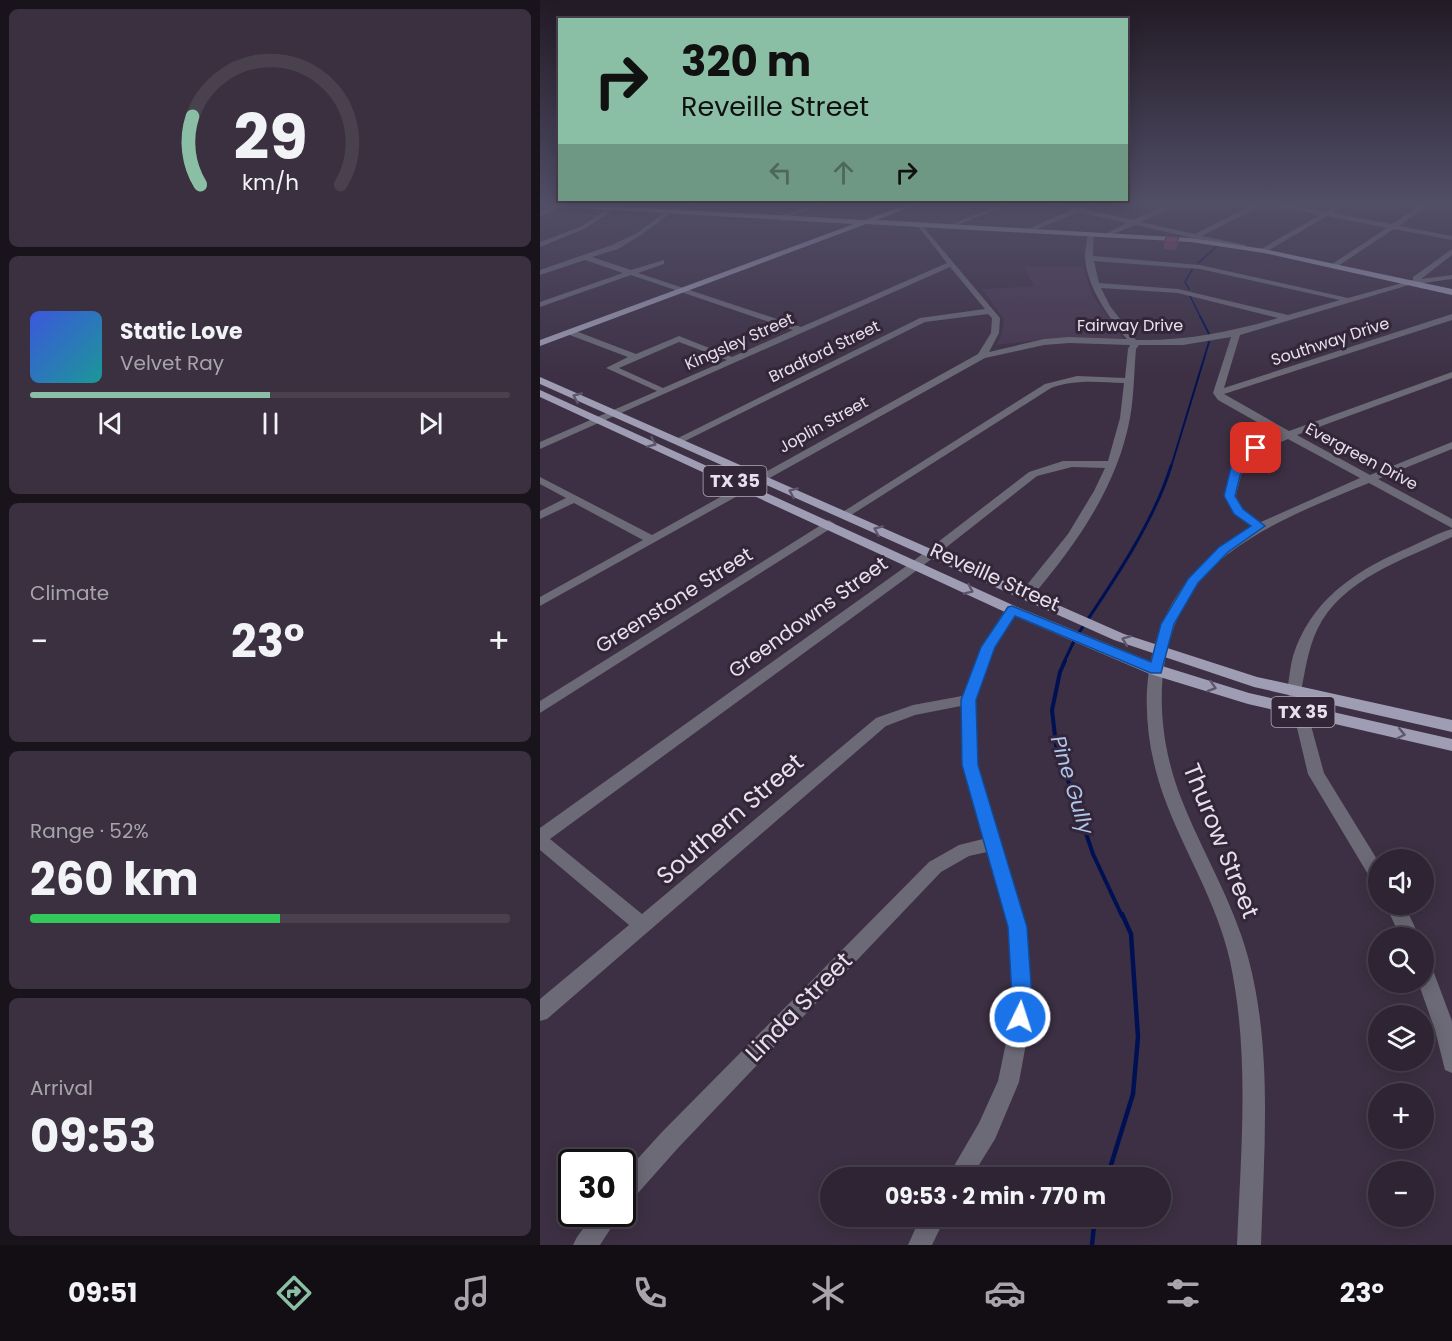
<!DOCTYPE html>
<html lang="en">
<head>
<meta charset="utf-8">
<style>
	:root { --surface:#2e2433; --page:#3a303f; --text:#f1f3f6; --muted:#a7a4ac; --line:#49414e; --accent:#8abfa5 }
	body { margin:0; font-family:Poppins,sans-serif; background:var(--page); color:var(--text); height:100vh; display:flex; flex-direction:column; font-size:22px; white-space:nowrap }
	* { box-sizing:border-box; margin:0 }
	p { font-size:20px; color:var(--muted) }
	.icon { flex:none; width:33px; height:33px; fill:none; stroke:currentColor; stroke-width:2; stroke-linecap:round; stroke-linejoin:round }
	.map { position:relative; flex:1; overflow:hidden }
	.panel { display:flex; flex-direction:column; gap:9px; padding:9px; background:#19141c; width:540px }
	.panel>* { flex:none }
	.guide { position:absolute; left:18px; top:18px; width:570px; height:183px; border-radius:0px; box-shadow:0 3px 15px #0003,0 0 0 2px var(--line); background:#8abfa5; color:#111; overflow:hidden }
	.controls { position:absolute; left:828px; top:849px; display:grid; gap:12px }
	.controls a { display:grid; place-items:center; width:66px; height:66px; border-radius:50%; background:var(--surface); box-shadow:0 3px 15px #0003,0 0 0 2px var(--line); font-size:30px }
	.speed { position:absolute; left:18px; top:1149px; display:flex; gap:12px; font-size:30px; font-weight:700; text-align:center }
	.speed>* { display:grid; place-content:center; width:78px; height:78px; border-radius:50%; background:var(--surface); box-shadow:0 3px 15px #0003,0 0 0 2px var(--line); line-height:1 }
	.speed .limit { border:3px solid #111; border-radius:9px; background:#fff; color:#111 }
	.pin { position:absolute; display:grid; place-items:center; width:51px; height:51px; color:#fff; margin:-26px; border-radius:12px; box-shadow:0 3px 9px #0006 }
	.me { position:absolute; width:66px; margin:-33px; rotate:4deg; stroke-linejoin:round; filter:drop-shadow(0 0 4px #0008) }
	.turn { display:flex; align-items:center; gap:21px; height:126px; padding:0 24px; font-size:27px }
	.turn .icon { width:78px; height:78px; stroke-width:2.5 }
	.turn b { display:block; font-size:42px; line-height:51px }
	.lanes { display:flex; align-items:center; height:57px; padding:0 24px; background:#0003; justify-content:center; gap:30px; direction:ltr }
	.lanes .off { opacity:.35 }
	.big { font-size:45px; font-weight:700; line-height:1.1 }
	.panel .widget { flex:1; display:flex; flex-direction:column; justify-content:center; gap:9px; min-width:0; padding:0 21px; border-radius:9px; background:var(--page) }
	.panel .dial { align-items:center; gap:0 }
	.dial svg { height:156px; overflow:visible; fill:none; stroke:var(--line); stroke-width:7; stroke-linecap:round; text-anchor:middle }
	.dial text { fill:var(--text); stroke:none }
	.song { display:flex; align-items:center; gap:18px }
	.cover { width:72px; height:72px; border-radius:9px; background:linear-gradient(135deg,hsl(230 70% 55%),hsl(180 70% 35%)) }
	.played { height:6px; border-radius:3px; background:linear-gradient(90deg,var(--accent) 50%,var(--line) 50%) }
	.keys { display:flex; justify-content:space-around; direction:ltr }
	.heat { display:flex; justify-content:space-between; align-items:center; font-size:33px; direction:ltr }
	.charge { height:9px; border-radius:4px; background:linear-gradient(90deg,#34c759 52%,var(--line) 0) }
	.trip { position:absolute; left:280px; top:1167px; width:351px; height:60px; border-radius:30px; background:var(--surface); box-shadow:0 3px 15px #0003,0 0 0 2px var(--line); font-weight:700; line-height:60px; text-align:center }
	.tab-bar { display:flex; height:96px; justify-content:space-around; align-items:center; background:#120e14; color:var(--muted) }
	.tab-bar .icon { width:42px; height:42px }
	.tab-bar .on { color:var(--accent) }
	.tab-bar b { font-size:27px; color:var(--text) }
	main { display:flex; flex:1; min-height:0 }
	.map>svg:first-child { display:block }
	.built { fill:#483750 }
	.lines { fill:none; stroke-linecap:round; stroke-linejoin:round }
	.stream-far4 { stroke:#001153; stroke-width:1.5 }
	.stream-far3 { stroke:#001153; stroke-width:2 }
	.stream-far2 { stroke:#001153; stroke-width:3 }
	.stream-far1 { stroke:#001153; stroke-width:4 }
	.stream { stroke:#001153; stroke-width:4.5 }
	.minor { fill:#6b6a76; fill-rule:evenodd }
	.major { fill:#9e9db4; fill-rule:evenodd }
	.wall { fill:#7b3a66 }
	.building { fill:#8f4377; stroke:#642f53; stroke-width:1.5 }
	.oneway { stroke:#5e566a }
	.route { fill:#1a73e8; stroke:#114b97; stroke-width:1.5 }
	.labels { text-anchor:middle; stroke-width:6; stroke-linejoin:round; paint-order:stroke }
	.far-street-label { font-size:16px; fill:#e8dfec; stroke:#332639 }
	.shield { fill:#332639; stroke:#b2a8b6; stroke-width:1.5 }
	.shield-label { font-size:18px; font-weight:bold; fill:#e8dfec }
	.street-label { font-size:20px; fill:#e8dfec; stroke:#332639 }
	.water-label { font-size:21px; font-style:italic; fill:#afc5ec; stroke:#332639 }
	.near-street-label { font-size:24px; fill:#e8dfec; stroke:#332639 }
</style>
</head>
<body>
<main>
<section class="panel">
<div class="widget dial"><svg viewBox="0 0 100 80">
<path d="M14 69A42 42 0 1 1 86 69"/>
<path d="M14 69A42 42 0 0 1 10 34" stroke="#8abfa5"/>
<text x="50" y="56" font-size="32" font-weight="700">29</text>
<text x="50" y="72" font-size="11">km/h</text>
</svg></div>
<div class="widget">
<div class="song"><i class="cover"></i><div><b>Static Love</b><p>Velvet Ray</p></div></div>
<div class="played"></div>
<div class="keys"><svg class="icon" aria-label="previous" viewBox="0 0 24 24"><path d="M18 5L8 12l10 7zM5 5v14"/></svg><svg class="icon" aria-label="pause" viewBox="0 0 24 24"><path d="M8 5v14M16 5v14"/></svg><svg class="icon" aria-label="next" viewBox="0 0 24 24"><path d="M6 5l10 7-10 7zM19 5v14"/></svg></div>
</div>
<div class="widget"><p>Climate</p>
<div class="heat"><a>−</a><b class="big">23°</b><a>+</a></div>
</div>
<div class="widget"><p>Range · 52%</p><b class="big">260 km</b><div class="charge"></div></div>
<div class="widget"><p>Arrival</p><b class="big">09:53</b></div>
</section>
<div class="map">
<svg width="912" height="1245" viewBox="0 0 912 1245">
	<rect width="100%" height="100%" fill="#3d3044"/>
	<!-- built -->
	<path class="built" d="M484,267H543L552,295L583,338H512L456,345L461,336L464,319L442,289L494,286Z"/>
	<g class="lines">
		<!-- stream-far4 -->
		<path class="stream-far4" d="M658,263L676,247
			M649,289L645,282L653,268
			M650,296L661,318"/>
		<!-- stream-far3 -->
		<path class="stream-far3" d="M660,316L669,334
			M631,467L669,342"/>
		<!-- stream-far2 -->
		<path class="stream-far2" d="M538,634C571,585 614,522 631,466
			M524,662L535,639"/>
		<!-- stream-far1 -->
		<path class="stream-far1" d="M525,661L520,672L512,710L516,745L553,854L582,916"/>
		<!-- stream -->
		<path class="stream" d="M567,1178L593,1094L598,1037L591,934L582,914
			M552,1245L555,1216"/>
		<!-- minor -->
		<path class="minor" d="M25,202H33L0,216V212Z
			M152,202H161L132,212L101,235L78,249L52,257L91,270L124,260V264L98,273L261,327L407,263L377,225L380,223L460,318L459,333L449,352L504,339L529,337L587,339C567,315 547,287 545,257C545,251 547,241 548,234L551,232L554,234L553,256L660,265L808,298L873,280V277L912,249V255L881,279L912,275V279L869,285L700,335L684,388L912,314V320L684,394L749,431L912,372V378L757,435L830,475L912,442V449L838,479L912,519V528L829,483C780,503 730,522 688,554C612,612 609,716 641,798C662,852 693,901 708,957C733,1050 724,1150 721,1245H697C701,1150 710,1054 690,961C677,902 644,852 624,797C586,691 609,584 712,527L694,514L684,496L694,461L707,449L740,435L678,400L673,393L691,337L643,345H599L596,349C594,372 594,396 590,418C577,488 535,546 490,599L485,600L478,596L528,534L554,491L565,468L532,467L497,476L380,568L10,839L102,914L336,718L373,705L422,696L441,647L467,607H477L479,610L455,647L435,700L438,765L486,927L492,997L487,1038L479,1082L455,1139L431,1178H407L439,1123L458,1081L467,1038L472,997L468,927L447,852L429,856L401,872L138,1148L90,1202L82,1205V1176L122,1132L389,862L419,845L443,839L422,765L421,706L375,715L346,726L7,1019L0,1021V999L89,925L0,850V828L372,562L489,472L523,461H568L580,418L584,383C559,382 535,379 511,388L308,517H300L298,515L505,384L537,376L585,378L588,349L590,345L529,343L504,345L445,358L0,606V597L103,540L34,503L0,519V511L26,498L0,484V477L112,535L438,354L451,333L452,318L448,314L385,322L141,443L137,444L132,441L380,318L445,309L410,267L0,449V442L117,391L66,368L88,357L27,334V330H33L96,354L139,336L192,357L253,330L91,275L0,307V302L83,273L45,260L0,275V270L72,245L97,233L128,210ZM554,261L660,269L800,300L748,315L638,289L559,283ZM561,288L638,293L738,318C691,332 645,341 596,340L570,306ZM139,342L187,360L123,388L79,368ZM748,439L820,478L721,522L703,510L696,496C706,452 708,456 748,439Z
			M282,202H291L247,217L244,221L239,220L243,215Z
			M467,202H475L410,228L405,227Z
			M500,202C512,201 522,206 534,207C542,208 549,202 558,202L544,209L593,220L634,202H642L601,222L655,234L718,202H733L785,212L802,202H809L792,213L852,224L885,202H892L859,226L912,236V240L854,229L795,268L791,266L792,264L847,228L787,216L724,253L720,251L721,249L780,215L724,204L662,236L705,245L706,247L702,249L595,225L569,236L567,233L587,223L538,212L490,232H486V230L531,210Z
			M71,207L76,208L44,229L0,247V242L40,227Z
			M289,520L295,524L293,527L0,713V701Z
			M912,529V537C865,559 801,579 777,630C768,649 765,671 761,692L759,696H749L747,692C749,680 750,667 753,656C770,602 812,573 861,551C878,544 895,534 912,529Z
			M760,706L765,707L767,711L784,773L838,861V883L832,881L768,774L753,711L755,707Z
			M845,904H864L880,938H861Z
			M884,962L891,965L912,1021V1073L905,1070L895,1030L878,982H884Z
			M54,1214H80L60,1245H33L37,1237Z
			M381,1216H406L392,1245H368Z"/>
		<!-- major -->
		<path class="major" d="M0,202L325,220L373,202H382L337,220L651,238L724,249L912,289V295L724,253L651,242L326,224L0,346V340L314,224L0,206Z
			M0,377L584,634L717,677L912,720V732L714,687L574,640L0,384Z
			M0,390L477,607L622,666L709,693L912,739V751L708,704L610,674L467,613L0,397Z"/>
	</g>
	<!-- wall -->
	<path class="wall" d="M639,237L638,244L636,250L624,249V242Z"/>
	<!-- building -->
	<path class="building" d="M627,236L639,237L636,243L624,242Z"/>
	<!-- one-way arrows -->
	<defs><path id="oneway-chevron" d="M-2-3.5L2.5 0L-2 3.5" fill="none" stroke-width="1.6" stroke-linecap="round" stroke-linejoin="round" transform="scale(1.5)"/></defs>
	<g class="oneway">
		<use href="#oneway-chevron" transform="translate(37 397) rotate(-156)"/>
		<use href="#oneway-chevron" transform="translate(112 443) rotate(24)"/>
		<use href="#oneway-chevron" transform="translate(253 492) rotate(-156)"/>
		<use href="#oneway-chevron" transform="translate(338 530) rotate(-156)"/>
		<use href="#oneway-chevron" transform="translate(429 590) rotate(25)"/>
		<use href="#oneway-chevron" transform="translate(586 640) rotate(-159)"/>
		<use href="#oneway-chevron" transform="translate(672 687) rotate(17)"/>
		<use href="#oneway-chevron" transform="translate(861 734) rotate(12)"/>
	</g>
	<!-- sky -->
	<linearGradient id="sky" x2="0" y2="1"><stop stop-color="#221a25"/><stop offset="0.54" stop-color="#514e67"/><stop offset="1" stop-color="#514e67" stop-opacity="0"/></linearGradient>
	<rect width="912" height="376" fill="url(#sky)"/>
	<!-- route -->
	<path class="route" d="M716,445L721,448L703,464L695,496L703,509L725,526L688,552L658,583L634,624L621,673H611L475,616L455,647L436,700L438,765L487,927L492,998L487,1024L480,1027L473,1024L470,1017L472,998L468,927L422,765L421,700L441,647L468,607L472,606L611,662L621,624L648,579L679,547L711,526L694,514L684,496L692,463Z"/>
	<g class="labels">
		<!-- far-street labels -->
		<g class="far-street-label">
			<text x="590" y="331">Fairway Drive</text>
			<text transform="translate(199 341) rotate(-24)" y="6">Kingsley Street</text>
			<text transform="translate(790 341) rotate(-18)" y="6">Southway Drive</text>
			<text transform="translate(284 351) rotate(-26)" y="6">Bradford Street</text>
			<text transform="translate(283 424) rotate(-29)" y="6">Joplin Street</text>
			<text transform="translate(822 456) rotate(28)" y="6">Evergreen Drive</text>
		</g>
		<!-- shield labels -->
		<g class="shield">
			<rect x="163.5" y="466" width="63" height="30" rx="4.5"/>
			<rect x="731.5" y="697" width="63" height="30" rx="4.5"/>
		</g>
		<g class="shield-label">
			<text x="195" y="487">TX 35</text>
			<text x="763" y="718">TX 35</text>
		</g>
		<!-- street labels -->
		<g class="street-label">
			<text transform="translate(455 577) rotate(24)" y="7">Reveille Street</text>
			<text transform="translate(134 600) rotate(-32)" y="7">Greenstone Street</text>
			<text transform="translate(268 617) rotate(-36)" y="7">Greendowns Street</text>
		</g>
		<!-- water labels -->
		<g class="water-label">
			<text transform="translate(532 785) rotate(73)" y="7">Pine Gully</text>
		</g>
		<!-- near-street labels -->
		<g class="near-street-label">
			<text transform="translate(190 819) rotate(-41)" y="8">Southern Street</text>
			<text transform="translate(681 841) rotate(68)" y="8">Thurow Street</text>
			<text transform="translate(259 1007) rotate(-46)" y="8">Linda Street</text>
		</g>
	</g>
</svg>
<div class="controls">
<a><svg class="icon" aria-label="sound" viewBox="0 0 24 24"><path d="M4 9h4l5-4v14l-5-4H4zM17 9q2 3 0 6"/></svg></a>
<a><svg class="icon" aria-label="search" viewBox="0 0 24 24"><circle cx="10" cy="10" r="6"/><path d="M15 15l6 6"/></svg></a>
<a><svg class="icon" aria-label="layers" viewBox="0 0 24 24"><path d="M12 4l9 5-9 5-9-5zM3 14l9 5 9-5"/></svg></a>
<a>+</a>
<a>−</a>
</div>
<div class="speed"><div class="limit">30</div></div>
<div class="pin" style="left:716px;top:448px;background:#d93025"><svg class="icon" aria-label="arrive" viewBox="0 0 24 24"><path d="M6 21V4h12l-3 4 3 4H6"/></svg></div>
<svg class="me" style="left:480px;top:1017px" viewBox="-20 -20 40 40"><circle r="17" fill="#1a73e8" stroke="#fff" stroke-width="3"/><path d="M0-11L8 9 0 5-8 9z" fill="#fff"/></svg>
<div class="trip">09:53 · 2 min · 770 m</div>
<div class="guide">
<div class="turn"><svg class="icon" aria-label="right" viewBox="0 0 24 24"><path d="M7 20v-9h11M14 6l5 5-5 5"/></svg><div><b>320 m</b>Reveille Street</div></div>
<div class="lanes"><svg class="icon off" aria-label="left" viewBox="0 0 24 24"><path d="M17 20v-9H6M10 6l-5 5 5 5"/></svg><svg class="icon off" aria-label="ahead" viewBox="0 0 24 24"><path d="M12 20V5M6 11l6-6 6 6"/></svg><svg class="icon" aria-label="right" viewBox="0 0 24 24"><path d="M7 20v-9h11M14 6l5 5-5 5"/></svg></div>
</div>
</div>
</main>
<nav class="tab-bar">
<b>09:51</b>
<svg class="icon on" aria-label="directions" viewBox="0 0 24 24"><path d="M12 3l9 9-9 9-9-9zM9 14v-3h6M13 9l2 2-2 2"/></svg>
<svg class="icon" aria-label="music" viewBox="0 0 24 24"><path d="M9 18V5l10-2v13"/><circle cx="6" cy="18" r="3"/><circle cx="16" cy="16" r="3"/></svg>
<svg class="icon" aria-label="phone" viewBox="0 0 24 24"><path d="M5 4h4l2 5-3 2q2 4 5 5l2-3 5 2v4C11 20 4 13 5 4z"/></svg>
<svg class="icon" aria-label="climate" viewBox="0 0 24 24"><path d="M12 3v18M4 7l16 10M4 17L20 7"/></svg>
<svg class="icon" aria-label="car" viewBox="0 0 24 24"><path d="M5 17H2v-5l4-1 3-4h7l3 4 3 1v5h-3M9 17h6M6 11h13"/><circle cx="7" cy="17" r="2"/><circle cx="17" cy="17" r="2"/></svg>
<svg class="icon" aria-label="filters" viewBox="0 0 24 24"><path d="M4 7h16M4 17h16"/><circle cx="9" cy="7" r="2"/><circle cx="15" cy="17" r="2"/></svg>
<b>23°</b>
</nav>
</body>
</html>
